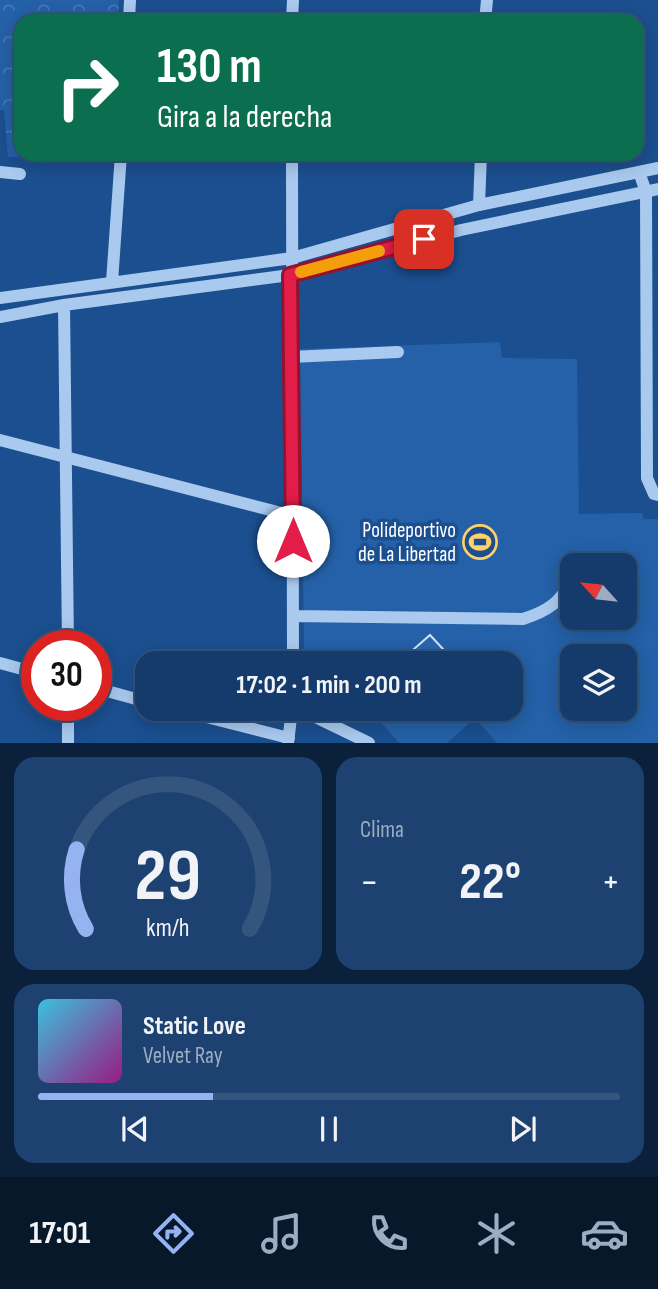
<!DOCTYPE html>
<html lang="es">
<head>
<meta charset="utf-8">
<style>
	:root { --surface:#143b6b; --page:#1d4271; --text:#f1f3f6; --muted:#9dadc1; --line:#33557e; --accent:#95b2f1 }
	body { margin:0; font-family:"Sofia Sans Condensed",sans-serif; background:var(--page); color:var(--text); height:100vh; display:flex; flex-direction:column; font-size:26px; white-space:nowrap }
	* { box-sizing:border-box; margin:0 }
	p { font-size:23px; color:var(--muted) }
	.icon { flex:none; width:38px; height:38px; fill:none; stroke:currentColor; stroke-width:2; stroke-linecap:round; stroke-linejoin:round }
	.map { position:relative; height:743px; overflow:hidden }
	.drawer { display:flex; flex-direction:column; gap:14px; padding:14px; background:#0b203b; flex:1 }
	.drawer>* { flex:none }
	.hud { position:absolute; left:14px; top:14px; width:630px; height:147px; border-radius:21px; box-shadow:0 4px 18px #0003,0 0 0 2px var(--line); background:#0b6e4f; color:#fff; overflow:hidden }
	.needle { width:46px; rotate:297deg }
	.tools { position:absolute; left:560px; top:553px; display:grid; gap:14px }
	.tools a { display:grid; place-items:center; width:77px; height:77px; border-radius:14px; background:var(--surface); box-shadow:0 4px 18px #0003,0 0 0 2px var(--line); font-size:35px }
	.speed { position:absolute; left:21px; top:630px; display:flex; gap:14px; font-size:35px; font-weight:700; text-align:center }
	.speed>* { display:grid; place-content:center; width:91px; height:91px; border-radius:50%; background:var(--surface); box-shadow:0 4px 18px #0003,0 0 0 2px var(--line); line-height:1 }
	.speed .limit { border:10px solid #d22; background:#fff; color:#111 }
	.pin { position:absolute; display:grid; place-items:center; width:60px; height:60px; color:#fff; margin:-30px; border-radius:14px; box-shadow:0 4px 10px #0006 }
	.me { position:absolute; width:77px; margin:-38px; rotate:0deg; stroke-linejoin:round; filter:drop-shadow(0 0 5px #0008) }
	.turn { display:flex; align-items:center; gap:24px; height:147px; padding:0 28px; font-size:32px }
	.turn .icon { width:91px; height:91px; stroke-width:2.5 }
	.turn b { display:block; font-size:49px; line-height:60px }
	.big { font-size:52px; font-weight:700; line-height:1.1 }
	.drawer .tile { flex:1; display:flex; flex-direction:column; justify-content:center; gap:10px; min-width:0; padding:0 24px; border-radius:21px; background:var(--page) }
	.drawer .dial { align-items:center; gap:0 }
	.dial svg { height:182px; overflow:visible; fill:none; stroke:var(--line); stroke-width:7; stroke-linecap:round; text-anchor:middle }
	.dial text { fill:var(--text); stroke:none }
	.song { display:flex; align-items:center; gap:21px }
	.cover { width:84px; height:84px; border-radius:10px; background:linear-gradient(135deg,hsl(190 70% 55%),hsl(310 70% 35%)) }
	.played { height:7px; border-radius:4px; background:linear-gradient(90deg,var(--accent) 30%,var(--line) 30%) }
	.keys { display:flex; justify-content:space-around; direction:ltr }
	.heat { display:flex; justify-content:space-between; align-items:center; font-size:38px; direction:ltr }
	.drawer .tiles { flex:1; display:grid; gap:14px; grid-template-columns:1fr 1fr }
	.tile:last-child { grid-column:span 2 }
	.trip { position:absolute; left:135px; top:651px; width:388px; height:70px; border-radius:21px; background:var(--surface); box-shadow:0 4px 18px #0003,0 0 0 2px var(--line); font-weight:700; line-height:70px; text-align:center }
	.menu { display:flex; height:112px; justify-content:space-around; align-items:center; background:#08182b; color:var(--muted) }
	.menu .icon { width:49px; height:49px }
	.menu .current { color:var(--accent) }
	.menu b { font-size:32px; color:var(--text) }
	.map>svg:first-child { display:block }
	.forest { fill:url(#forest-crowns) }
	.pitch { fill:#2461a8; fill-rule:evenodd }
	.building { fill:#2a66ad; stroke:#cfe3fa; stroke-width:2 }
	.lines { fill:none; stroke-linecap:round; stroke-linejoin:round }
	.minor { stroke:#a9c9ee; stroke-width:12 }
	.route-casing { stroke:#92132f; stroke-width:18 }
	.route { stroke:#e11d48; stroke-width:12 }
	.slow { stroke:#f59e0b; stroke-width:12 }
	.labels { text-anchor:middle; stroke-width:7; stroke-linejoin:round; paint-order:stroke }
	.poi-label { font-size:21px; fill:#fff; stroke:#1b4f8f; text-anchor:end }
</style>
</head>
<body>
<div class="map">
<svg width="658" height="743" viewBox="0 0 658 743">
	<defs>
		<pattern id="forest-crowns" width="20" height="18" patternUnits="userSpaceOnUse" patternTransform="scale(1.75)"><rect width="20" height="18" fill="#2461a8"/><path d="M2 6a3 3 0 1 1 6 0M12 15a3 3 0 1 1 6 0" fill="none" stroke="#4579b5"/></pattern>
	</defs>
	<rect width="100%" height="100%" fill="#1b4f8f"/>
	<!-- forest -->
	<path class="forest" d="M0,0H119L118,21H21V154H79L8,157L4,110H0Z"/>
	<!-- pitch -->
	<path class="pitch" d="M500,342L502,358L577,359L579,514L642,513L644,519H658V743H497L475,718L447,743H399L369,709H511V663H329L321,653H304L300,349ZM572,565H625V618H572ZM572,656H625V709H572Z"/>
	<!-- building -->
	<path class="building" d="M60,18L85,19V21H60Z
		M430,635L456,663H412L406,656Z
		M455,709H477L465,720Z"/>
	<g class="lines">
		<!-- minor -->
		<path class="minor" d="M129,21L130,0
			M292,21L293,0
			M485,21L487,0
			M292,154L293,663
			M0,172L20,174
			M639,172L646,192L647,478L654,494L658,495
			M479,205L481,154
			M112,282L121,154
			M0,298L292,258L479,205L658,168
			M64,305L68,646
			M0,317L64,305L290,275L461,230L658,189
			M291,357L398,352
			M0,440L293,516
			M293,616L523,619C548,611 561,602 572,579
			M0,663L37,673
			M96,688L147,702
			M175,709L289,738
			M299,709L369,743
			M68,743V705
			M288,743L292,709"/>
	</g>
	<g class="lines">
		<!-- route casing -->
		<g class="route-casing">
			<path id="route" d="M293,541L290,275L424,239"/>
		</g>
		<!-- route -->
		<use href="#route" class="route"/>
		<!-- slow -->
		<path class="slow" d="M301,272L379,251"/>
	</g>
	<!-- icons -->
	<defs>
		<g id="stadium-ring" transform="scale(1.75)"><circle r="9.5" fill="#1b4f8f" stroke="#ffd166" stroke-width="1.5"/><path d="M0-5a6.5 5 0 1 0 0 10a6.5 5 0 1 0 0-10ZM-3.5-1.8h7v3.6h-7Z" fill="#ffd166"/></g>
	</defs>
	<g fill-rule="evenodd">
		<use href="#stadium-ring" x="480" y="542"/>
	</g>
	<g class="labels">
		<!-- poi labels -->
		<g class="poi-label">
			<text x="456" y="537">Polideportivo<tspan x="456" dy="24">de La Libertad</tspan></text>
		</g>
	</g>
</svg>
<div class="tools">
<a><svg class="needle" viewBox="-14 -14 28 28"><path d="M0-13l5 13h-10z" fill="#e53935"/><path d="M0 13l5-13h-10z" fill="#9dadc1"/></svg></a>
<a><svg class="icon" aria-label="layers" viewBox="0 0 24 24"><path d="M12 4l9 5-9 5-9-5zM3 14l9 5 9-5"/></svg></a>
</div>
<div class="speed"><div class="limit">30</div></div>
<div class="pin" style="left:424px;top:239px;background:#d93025"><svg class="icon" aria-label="arrive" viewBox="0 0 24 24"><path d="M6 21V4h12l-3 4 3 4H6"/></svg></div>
<svg class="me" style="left:293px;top:541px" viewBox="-20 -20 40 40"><circle r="19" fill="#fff"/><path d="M0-13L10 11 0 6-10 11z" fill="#e11d48"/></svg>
<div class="trip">17:02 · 1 min · 200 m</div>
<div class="hud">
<div class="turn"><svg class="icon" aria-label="right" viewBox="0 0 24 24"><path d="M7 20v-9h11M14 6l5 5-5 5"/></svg><div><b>130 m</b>Gira a la derecha</div></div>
</div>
</div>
<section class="drawer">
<div class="tiles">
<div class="tile dial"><svg viewBox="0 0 100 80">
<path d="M14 69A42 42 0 1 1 86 69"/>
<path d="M14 69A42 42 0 0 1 10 34" stroke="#95b2f1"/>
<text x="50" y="56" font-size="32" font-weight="700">29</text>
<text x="50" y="72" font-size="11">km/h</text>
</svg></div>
<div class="tile"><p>Clima</p>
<div class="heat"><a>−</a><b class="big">22°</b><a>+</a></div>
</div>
<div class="tile">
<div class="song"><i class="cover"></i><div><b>Static Love</b><p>Velvet Ray</p></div></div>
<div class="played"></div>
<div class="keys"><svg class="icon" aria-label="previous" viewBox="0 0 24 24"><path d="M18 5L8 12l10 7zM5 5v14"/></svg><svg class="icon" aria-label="pause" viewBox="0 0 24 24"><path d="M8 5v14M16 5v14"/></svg><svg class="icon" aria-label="next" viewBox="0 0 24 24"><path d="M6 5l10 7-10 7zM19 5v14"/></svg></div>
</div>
</div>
</section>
<nav class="menu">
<b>17:01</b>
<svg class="icon current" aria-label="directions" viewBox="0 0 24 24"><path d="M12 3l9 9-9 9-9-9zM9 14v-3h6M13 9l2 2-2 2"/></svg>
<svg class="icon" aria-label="music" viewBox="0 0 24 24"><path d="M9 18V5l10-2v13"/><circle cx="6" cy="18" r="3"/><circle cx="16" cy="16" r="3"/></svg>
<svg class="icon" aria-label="phone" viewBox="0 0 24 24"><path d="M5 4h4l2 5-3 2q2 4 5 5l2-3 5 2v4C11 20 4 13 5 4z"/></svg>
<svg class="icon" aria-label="climate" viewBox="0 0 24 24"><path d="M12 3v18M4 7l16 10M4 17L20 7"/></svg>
<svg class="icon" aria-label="car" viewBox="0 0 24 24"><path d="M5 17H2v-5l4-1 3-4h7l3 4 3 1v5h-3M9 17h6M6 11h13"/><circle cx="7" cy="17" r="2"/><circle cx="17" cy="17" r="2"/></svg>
</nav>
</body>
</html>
